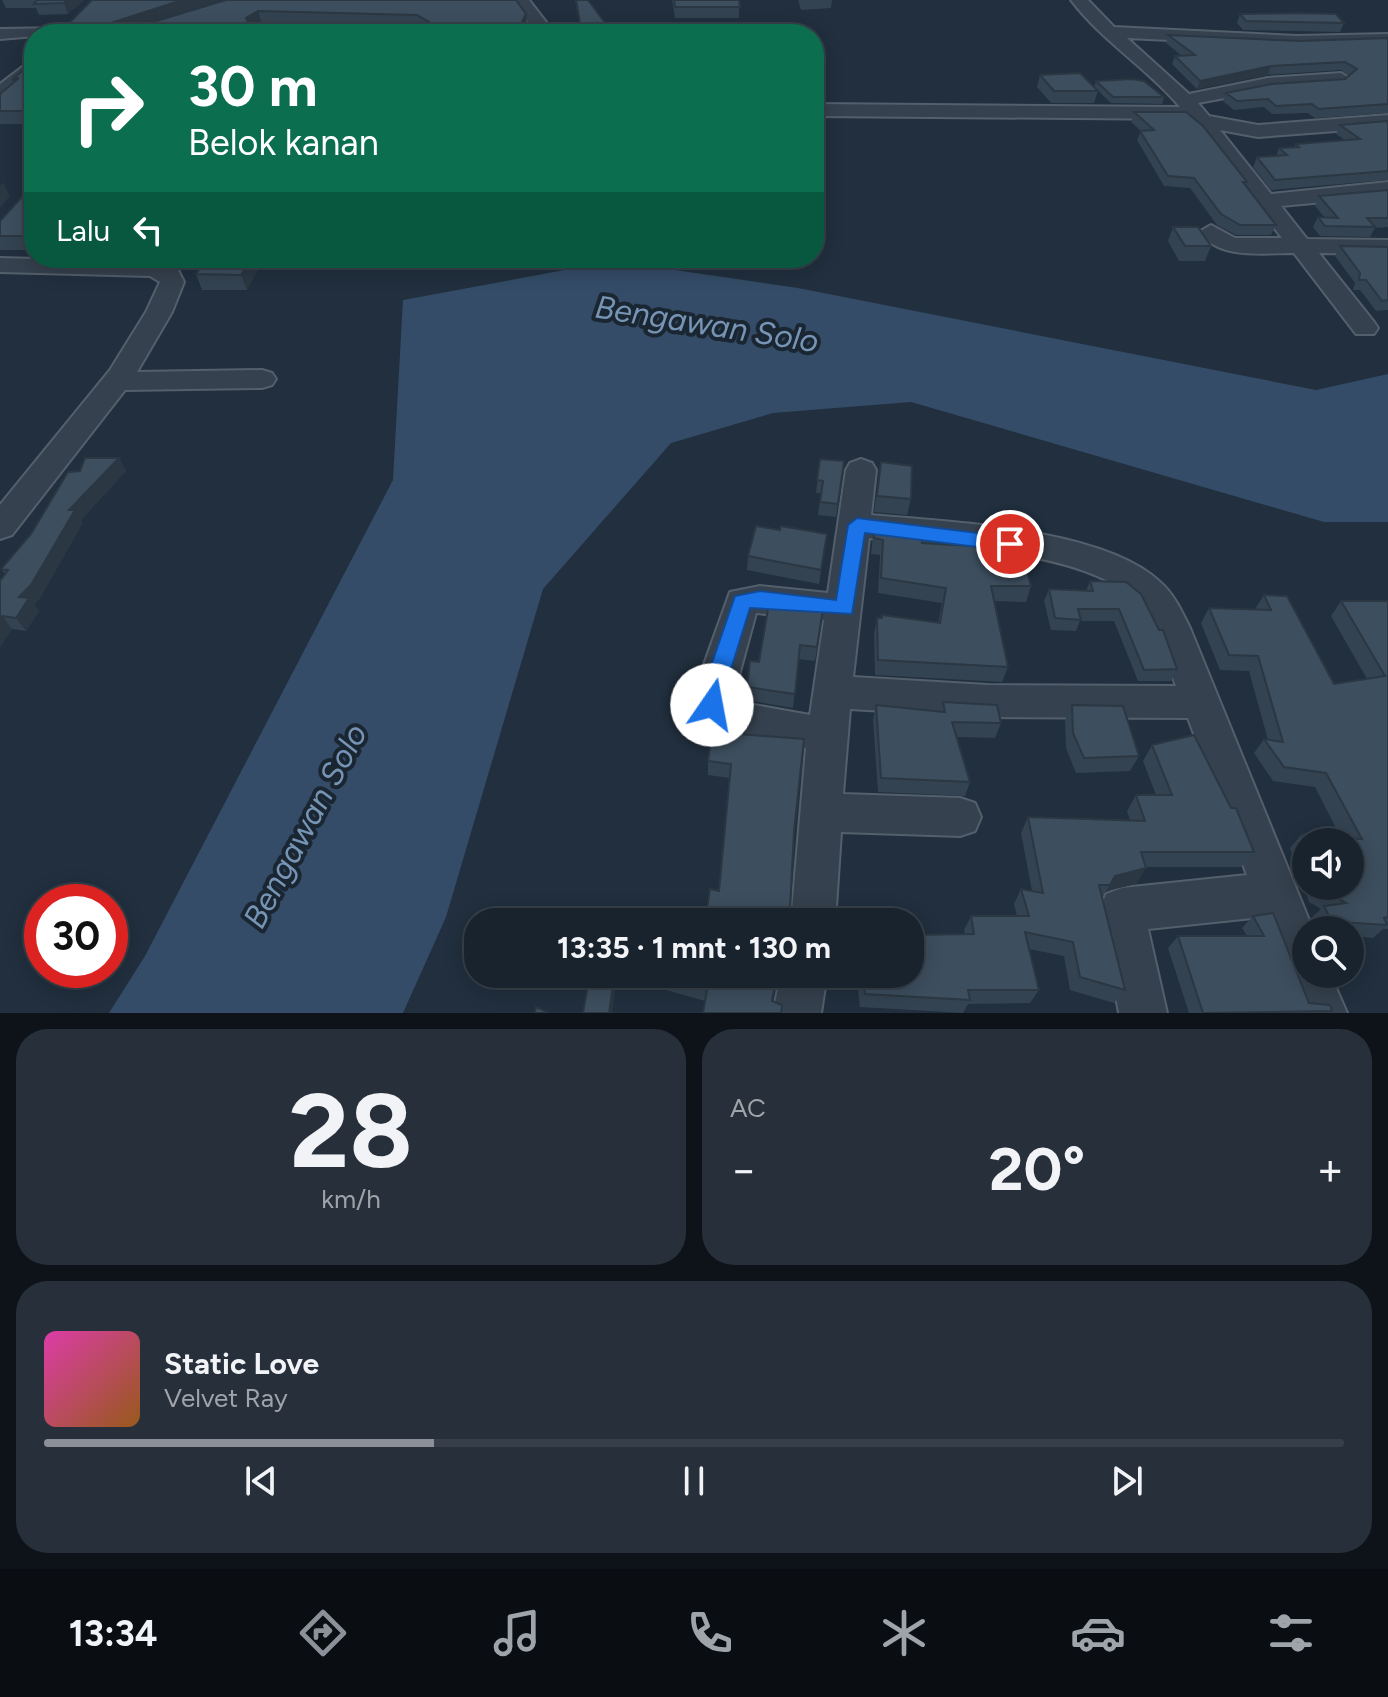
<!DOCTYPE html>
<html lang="id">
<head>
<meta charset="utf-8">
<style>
	:root { --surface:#19232e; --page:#262f3a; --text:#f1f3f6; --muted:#9fa4aa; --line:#37404a; --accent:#8c9099 }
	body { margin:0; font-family:Figtree,sans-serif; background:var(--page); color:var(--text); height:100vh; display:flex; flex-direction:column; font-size:30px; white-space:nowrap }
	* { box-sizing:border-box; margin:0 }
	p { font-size:26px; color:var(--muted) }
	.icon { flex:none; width:44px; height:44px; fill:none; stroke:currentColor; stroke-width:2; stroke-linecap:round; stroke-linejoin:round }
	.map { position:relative; height:1013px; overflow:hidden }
	.side { display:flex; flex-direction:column; gap:16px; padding:16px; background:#0e1319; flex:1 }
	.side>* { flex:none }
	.banner { position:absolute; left:24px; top:24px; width:800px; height:244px; border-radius:32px; box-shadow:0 4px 20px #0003,0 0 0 2px var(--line); background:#0b6e4f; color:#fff; overflow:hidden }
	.fabs { position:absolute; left:1292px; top:828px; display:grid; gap:16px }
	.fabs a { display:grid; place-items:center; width:72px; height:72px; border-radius:50%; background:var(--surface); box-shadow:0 4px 20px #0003,0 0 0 2px var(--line); font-size:40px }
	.speed { position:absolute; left:24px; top:884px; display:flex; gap:16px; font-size:40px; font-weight:700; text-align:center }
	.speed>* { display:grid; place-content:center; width:104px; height:104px; border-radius:50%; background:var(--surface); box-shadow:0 4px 20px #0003,0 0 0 2px var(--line); line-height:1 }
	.speed .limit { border:12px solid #d22; background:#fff; color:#111 }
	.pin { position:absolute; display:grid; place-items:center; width:68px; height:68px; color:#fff; margin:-34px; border:4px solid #fff; border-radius:50%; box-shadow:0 2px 8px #0007 }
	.me { position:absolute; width:88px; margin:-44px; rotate:12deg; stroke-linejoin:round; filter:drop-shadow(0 0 6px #0008) }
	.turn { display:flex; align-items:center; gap:28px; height:168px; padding:0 32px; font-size:36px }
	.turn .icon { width:104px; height:104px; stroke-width:2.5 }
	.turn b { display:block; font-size:56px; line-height:68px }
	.then { display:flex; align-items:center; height:76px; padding:0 32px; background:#0003; gap:16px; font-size:30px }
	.big { font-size:60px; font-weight:700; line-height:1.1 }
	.side .widget { flex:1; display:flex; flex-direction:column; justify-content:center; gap:12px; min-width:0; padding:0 28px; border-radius:32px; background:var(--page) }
	.side .dial { align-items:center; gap:0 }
	.dial b { font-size:104px; line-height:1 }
	.song { display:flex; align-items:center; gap:24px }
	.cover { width:96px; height:96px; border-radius:12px; background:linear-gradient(135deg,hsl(320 70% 55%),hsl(30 70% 35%)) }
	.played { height:8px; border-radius:4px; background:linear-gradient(90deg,var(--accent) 30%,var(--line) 30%) }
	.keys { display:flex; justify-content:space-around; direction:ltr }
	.heat { display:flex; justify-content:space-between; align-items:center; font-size:44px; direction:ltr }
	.side .tiles { flex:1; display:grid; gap:16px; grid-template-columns:1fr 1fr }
	.widget:last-child { grid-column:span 2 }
	.trip { position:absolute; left:464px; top:908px; width:460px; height:80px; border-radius:32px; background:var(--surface); box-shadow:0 4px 20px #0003,0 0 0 2px var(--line); font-weight:700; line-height:80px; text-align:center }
	.menu { display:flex; height:128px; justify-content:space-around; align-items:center; background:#0a0e12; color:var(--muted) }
	.menu .icon { width:56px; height:56px }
	.menu .selected { color:var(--accent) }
	.menu b { font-size:36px; color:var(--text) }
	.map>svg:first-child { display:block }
	.water { fill:#344c67 }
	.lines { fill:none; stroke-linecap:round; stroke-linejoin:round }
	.minor-casing { stroke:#545f6c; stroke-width:4 }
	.minor { fill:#35414e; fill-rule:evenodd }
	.wall { fill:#344351; fill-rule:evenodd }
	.shaded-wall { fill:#2b3742 }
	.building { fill:#3d4e5e; stroke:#2b3742; stroke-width:2; fill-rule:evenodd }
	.route { fill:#1a73e8; stroke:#114b97; stroke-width:2 }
	.labels { text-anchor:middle; stroke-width:8; stroke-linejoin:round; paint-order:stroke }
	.water-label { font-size:32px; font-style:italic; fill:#7694b4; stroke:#1b2633 }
</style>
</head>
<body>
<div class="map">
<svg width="1388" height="1013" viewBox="0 0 1388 1013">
	<rect width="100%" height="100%" fill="#212f3e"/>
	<!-- water -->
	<path class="water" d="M613,261L798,288L1316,390L1388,374V522H1324L911,402L773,413L671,443L543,589L446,917L403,1013H109L145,956L393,480L403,300Z"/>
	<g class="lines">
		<!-- minor casing -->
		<g class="minor-casing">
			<path id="minor" d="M269,0H285L267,34H249Z
				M513,0H529L549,26L545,34H527L531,26Z
				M1071,0H1088L1114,27L1297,36L1388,34V44L1297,46L1127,38L1189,94L1268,78L1341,73L1350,79L1341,85L1268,90L1198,103L1209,116L1258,125L1388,115V127L1258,137L1220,130L1271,194L1388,182V196L1281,206L1307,239L1388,240V254L1319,253L1374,322L1378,328L1374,334H1356L1294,253C1262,253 1220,260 1199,232L1211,225L1235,238H1282L1190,119L814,116V104L1180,107C1147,68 1102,41 1071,0Z
				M63,28L72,33L0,39V29Z
				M34,58V73L7,98L0,100V84Z
				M0,258L154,262L178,270L184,282L172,312L137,372L262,370L272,373L276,379L272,385L262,388L125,390L12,535L0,539V505L110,370L146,312L160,282L150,276L0,272Z
				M861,459L872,463L876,470L871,515C948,522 1103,528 1160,582C1174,594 1182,612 1190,628L1313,930H1306V974H1330L1347,1013H1299L1262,917L1148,929L1167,1013H1119L1100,910L1106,894L1122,888L1247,875L1188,718L988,717L850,709L843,794L960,798L975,803L981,817L975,831L960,836L841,832L835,922H791L806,748L712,729L701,721L693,695L730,592L760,586L828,593L846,470L850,463ZM869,538C937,545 1091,550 1138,603C1158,625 1166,659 1176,686L988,685L853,677ZM756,613L824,620L810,715L732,701Z
				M781,974H827L821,1013H773Z"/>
		</g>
		<!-- minor -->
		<use href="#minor" class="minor"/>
	</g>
	<!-- wall -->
	<path class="wall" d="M2,0H84L68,14L39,15L36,8H6Z
		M92,0H220L149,23L226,0L526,14L527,25L523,34H70L66,26ZM261,22L383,25L257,24Z
		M575,0H588L609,28V34H581Z
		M672,0H739V18H675Z
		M798,0H832L831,8L801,10Z
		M1240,14L1344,23L1340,32L1243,30L1237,23Z
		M1168,35L1300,41L1388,38V113L1315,118L1308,113L1272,114L1264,107L1234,110L1223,101L1226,93L1345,79L1349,76L1341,70L1268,75L1197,89L1172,64L1175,56H1182L1166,43Z
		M34,52V124H0V94L13,83L12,80L31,63Z
		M1040,75L1098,91L1094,103H1051L1037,87Z
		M1096,81L1164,97L1162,104L1111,103L1094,87Z
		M1134,112L1247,182L1246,186L1276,225L1271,235H1236L1217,225L1190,188L1164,186L1137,140L1141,131L1131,122Z
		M1388,121V180L1271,190L1253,167L1257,157L1276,156L1279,148L1294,147L1296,144L1345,140L1336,134L1340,125Z
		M34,183V250H0V221Z
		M1388,190V227L1375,228L1370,237L1320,236L1313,227L1318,217L1325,218L1315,206L1319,196Z
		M1173,227L1211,246L1205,261H1179L1168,241Z
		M1340,246L1388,247V310L1376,311L1360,290H1353L1355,283L1335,256Z
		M207,258H254L258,269L247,290H202L196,274Z
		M119,458L126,471L81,520L82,524L40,598L34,604L39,611L26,631L12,629L0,647V581L5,574L1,569L31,534Z
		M820,459L844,461L836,517L818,515L821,493H816Z
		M881,462L911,499L907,515L874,512Z
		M874,526L1031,586L1026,602L995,601L1008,667L1002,682L875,675L874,634L877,618H881L882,615L938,623L942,603L878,593L880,555L871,554Z
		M780,530L827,534L819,584L747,570L748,556Z
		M1090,581L1126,582L1177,669L1171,681H1138L1114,621H1080L1076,631L1051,630L1044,601L1049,589L1086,591Z
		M1264,595L1334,684L1367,679L1331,616L1341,601H1388V929H1383L1373,938L1350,936V930H1314L1316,928L1311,918L1321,909L1309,902L1290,848L1302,834L1341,838L1315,787L1273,781L1254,753L1264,739L1268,740L1249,671L1220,670L1201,623L1209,608L1255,609ZM1306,842L1350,886H1306Z
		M823,609L815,661L798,659L793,708L746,700L747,687L759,662Z
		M943,702L1001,723L995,738L957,737L970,782L965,796L878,792L873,720L876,705L940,712Z
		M1072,705L1139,756L1130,771L1076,773L1066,748L1065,720Z
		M712,732L794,831L790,909L719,891L729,778L708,775V761Z
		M1152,745L1254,852L1241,867H1146L1136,884L1106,891L1102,897L1125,990L1114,1003L1070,990L1064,956L1029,949L1039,990L1030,1003L968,1004L963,1013L860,1007L856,974H910L965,934L964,930L971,916H1017L1014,904L1021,889L1032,891L1021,833L1028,817L1130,820L1127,811L1136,795H1156L1143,761Z
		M1253,916L1309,1003L1332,1011L1330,1013H1189L1168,948L1178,936H1247L1242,928Z
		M667,974H778L772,1001H705L666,990V979Z"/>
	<!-- shaded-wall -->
	<path class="shaded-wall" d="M67,0H84L68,14L64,3Z
		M182,0H220L116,34L111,23Z
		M258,11L261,22L249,29L246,18Z
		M526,14L527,25L523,34H516Z
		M1271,66L1268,75L1197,89L1200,81Z
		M3,182L10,196L0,208V186Z
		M251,258H254L258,269L247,290L241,275Z
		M119,458L126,471L81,520L82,524L40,598L34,604L39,611L26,631L16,618L19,597L69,510Z
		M2,616L12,629L0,647V619Z
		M1146,868L1136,884L1106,891L1115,876Z
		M615,974H618L612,1013H609Z"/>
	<!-- building -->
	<path class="building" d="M37,0H67L64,3L34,4Z
		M92,0H182L111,23L143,25L226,0H516L526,14L516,34H76L66,26ZM258,11L417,15L429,22L426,25L249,24L246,18Z
		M576,0H588L609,28L581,29Z
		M674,0H739L740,7H675Z
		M1299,13L1336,14L1344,23L1246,21L1240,14Z
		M1168,35L1300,41L1388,38V104L1319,109L1312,104L1276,106L1268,99L1237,101L1226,93L1272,84L1345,79L1357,69L1345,62L1271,66L1200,81L1175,56L1195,55Z
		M34,52V111H0V94L19,78L12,80L31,63L32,53Z
		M1080,73L1098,91H1054L1040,75Z
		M1132,79L1144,81L1164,97H1113L1096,81Z
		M1134,112H1186L1203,126L1247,182H1243L1276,225H1240L1221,214L1194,178L1168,176L1140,131L1154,130Z
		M1388,121V171L1275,180L1257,157L1287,155L1279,148L1299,147L1296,144L1360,139L1340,125Z
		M30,183H34V236H0V221L30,188Z
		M1388,190V218H1367L1375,227L1325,226L1318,217L1338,218L1319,196Z
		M1173,227H1198L1211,246H1185Z
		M1340,246L1388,247V300L1382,301L1366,280H1359L1360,273Z
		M207,258H251L241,275L196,274Z
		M85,458H119L69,510H75L31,585L19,597L29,598L16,618L2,616L0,619V581L8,570L1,569L31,534L68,472L80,471Z
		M820,459L844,461L838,504L820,502L823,481L817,480Z
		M881,462L912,466L911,499L877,496Z
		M756,526L780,530L781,526L827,534L821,570L748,556Z
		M874,526L923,530L922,543L1021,549L1031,586H991L1008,667L878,660L877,618H882V615L940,623L946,588L881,578L883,540L874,538Z
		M1090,581L1126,582L1141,594L1159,630H1163L1177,669L1144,670L1119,609H1078L1081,620L1055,618L1049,589L1093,591Z
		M1264,595L1287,596L1334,684L1385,676L1341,601H1388V917L1384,918L1387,925L1324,921L1329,916L1324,906L1346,903L1322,890L1320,886H1350V842H1306V846L1302,834L1362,839L1326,773L1284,767L1264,739L1283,742L1258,656L1229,655L1209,608L1271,610Z
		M769,603L823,609L817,647L800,645L795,694L747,687L750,661L759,662Z
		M943,702L997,705L1001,723L952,722L970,782L881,778L876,705L945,712Z
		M1072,705L1123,706L1139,756L1084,758L1073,733Z
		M712,732L804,739L794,831L790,909L796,913V922H705L710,889L719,891L731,764L708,761Z
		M1194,735L1231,808H1236L1254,852H1141L1146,868L1115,876L1110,885H1099L1125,990L1080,977L1073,942L1025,932L1039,990H968L970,1000L865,994L862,974H910V935L974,934L971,916H1029L1021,889L1043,893L1028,817L1145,821L1136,795H1172L1152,745Z
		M1273,913L1309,1003L1330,1005L1332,1011L1203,1013L1178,936H1264L1253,916Z
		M590,974H615L609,1013H583Z
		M667,974H777L772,1001L782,1005L781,1013H703L707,990L666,979Z
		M536,1007L549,1013H535Z"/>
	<!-- route -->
	<path class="route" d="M857,518L1010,537L1019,544L1010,551L865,533L852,614L750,608L723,695L720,712H705L701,695L735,596L760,591L836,600L848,525Z"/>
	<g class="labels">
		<!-- water labels -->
		<g class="water-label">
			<text transform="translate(707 324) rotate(9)" y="11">Bengawan Solo</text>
			<text transform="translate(305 826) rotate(-62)" y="11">Bengawan Solo</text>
		</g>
	</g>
</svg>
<div class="fabs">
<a><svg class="icon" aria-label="sound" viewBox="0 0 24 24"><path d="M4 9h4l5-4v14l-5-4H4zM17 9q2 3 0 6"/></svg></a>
<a><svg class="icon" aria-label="search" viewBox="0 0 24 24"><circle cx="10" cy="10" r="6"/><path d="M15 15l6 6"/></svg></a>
</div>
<div class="speed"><div class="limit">30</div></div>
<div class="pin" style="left:1010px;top:544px;background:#d93025"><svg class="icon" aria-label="arrive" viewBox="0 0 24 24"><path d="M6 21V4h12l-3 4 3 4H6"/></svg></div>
<svg class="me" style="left:712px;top:705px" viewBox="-20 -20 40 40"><circle r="19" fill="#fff"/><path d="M0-13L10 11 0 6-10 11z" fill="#1a73e8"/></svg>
<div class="trip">13:35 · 1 mnt · 130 m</div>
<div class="banner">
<div class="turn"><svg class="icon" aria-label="right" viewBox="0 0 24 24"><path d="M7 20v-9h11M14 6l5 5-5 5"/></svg><div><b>30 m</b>Belok kanan</div></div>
<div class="then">Lalu<svg class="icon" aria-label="left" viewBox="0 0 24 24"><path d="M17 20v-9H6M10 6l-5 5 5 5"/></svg></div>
</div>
</div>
<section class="side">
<div class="tiles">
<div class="widget dial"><b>28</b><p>km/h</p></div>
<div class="widget"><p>AC</p>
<div class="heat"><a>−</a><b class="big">20°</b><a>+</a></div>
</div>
<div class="widget">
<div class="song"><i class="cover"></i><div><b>Static Love</b><p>Velvet Ray</p></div></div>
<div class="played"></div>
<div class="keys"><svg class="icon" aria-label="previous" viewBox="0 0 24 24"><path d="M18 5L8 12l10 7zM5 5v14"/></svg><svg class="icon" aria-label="pause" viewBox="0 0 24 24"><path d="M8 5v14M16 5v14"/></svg><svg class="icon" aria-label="next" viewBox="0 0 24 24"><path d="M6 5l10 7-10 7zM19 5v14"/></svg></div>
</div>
</div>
</section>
<nav class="menu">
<b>13:34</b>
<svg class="icon selected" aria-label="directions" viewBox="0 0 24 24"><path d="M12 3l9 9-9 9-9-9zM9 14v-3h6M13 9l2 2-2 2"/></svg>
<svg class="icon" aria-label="music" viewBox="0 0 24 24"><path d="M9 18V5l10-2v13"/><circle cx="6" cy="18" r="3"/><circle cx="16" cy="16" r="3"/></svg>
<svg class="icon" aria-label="phone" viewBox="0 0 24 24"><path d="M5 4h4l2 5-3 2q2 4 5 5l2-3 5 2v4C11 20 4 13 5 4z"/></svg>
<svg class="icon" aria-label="climate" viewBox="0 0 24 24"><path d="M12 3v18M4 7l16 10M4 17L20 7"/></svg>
<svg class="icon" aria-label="car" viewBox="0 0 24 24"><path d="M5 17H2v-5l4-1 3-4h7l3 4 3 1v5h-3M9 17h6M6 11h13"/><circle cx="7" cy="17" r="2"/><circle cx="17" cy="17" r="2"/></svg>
<svg class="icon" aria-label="filters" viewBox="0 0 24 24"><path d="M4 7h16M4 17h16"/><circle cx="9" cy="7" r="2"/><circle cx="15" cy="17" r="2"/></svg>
</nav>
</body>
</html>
